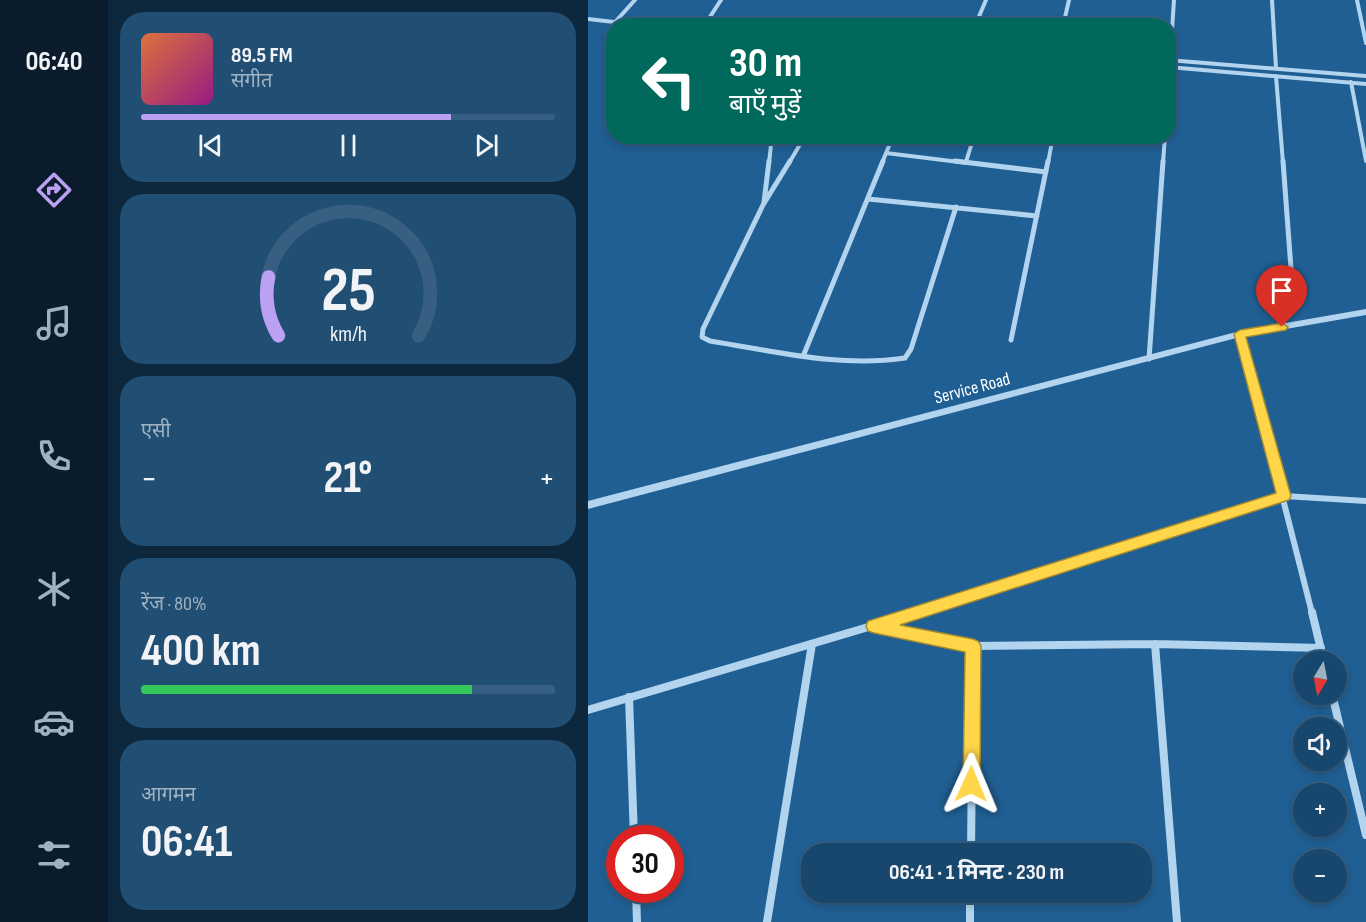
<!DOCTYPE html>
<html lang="hi">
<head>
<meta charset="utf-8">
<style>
	:root { --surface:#18476e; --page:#214e73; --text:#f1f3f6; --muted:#9fb2c2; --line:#365f81; --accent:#bca0f2 }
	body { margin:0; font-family:"Sofia Sans Condensed","Noto Sans Devanagari",sans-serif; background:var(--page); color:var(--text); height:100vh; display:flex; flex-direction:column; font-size:22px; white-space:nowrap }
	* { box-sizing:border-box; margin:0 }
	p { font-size:20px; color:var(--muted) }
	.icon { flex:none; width:33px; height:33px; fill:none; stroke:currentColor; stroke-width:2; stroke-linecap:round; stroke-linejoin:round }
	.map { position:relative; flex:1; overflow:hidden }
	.sheet { display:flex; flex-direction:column; gap:12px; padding:12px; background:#0d273c; width:480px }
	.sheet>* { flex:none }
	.top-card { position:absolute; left:18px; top:18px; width:570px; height:126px; border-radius:24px; box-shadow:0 3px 9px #0003,0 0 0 2px var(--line); background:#00695c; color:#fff; overflow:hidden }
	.needle { width:39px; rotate:190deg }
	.tools { position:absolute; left:705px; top:651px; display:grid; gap:12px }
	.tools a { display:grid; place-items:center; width:54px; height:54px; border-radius:50%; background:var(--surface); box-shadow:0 3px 9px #0003,0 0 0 2px var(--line); font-size:30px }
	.speed { position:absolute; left:18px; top:825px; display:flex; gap:12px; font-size:30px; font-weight:700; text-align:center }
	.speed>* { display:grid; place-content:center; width:78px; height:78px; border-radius:50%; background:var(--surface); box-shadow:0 3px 9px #0003,0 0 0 2px var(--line); line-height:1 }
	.speed .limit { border:9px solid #d22; background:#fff; color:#111 }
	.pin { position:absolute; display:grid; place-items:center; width:51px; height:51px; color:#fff; margin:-62px -26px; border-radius:50% 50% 50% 0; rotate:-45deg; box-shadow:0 0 6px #0007 }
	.pin .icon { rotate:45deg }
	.me { position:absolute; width:66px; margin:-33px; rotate:1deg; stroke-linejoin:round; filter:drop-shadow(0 0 4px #0008) }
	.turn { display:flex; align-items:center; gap:21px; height:126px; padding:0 24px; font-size:27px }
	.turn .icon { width:78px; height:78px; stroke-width:2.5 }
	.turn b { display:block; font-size:42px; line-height:51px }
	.big { font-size:45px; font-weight:700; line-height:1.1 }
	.sheet .tile { flex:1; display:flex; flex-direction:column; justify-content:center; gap:9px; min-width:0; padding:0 21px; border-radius:24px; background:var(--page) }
	.sheet .dial { align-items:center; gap:0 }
	.dial svg { height:156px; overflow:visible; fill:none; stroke:var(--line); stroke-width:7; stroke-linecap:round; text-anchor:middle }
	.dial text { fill:var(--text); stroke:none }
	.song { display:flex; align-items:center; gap:18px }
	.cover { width:72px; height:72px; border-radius:9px; background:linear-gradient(135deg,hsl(20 70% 55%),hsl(310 70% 35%)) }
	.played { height:6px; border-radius:3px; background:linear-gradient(90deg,var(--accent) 75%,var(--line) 75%) }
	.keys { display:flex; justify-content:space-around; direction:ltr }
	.heat { display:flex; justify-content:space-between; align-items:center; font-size:33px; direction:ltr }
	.charge { height:9px; border-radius:4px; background:linear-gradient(90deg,#34c759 80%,var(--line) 0) }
	.trip { position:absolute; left:213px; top:843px; width:351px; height:60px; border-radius:24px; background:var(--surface); box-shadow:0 3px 9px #0003,0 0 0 2px var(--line); font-weight:700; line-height:60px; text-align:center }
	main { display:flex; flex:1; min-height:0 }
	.tabs { display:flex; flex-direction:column; width:108px; justify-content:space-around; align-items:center; background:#0a1c2c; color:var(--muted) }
	.tabs .icon { width:42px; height:42px }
	.tabs .active { color:var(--accent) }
	.tabs b { font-size:27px; color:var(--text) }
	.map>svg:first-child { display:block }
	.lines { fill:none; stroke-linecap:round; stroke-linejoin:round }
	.minor-far3 { stroke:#b2d4ee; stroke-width:4 }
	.minor-far2 { stroke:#b2d4ee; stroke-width:5 }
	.minor-far1 { stroke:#b2d4ee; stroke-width:6 }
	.minor { stroke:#b2d4ee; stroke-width:8 }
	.tertiary { fill:#b2d4ee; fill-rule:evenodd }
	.route { fill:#ffd54a; stroke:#a68a30; stroke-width:1.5 }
	.labels { text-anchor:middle; stroke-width:6; stroke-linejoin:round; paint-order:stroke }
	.street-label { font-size:18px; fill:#fff; stroke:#205f93 }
</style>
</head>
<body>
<main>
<nav class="tabs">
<b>06:40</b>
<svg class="icon active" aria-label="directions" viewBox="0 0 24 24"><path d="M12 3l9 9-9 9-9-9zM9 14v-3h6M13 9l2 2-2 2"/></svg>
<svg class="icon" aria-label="music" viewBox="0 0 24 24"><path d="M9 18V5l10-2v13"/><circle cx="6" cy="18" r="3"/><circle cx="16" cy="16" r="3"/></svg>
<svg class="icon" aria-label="phone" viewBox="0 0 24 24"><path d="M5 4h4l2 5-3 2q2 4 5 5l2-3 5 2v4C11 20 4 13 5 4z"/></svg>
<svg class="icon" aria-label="climate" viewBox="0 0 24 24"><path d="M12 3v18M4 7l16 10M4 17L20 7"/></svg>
<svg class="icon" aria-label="car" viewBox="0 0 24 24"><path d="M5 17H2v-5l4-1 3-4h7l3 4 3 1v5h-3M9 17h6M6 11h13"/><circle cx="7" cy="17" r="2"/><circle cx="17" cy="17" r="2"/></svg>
<svg class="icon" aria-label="filters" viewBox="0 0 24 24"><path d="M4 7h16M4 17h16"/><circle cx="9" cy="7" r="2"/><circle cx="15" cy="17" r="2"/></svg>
</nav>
<section class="sheet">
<div class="tile">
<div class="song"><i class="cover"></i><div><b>89.5 FM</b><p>संगीत</p></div></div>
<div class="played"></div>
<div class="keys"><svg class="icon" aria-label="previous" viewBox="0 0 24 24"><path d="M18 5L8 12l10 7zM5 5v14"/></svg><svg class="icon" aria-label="pause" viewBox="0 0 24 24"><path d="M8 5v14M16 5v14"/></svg><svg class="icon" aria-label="next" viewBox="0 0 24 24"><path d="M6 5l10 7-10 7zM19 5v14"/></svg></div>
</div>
<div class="tile dial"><svg viewBox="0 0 100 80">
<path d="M14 69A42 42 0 1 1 86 69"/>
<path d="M14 69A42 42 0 0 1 9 39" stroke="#bca0f2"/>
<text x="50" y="56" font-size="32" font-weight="700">25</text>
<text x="50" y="72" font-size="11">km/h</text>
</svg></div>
<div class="tile"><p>एसी</p>
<div class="heat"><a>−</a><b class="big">21°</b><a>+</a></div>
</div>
<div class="tile"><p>रेंज · 80%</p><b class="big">400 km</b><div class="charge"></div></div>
<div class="tile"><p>आगमन</p><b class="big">06:41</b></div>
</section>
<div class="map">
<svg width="778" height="922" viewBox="0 0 778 922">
	<rect width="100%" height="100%" fill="#205f93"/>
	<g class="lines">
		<!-- minor-far3 -->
		<path class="minor-far3" d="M684,0L688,68
			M769,0L778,43
			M0,19L61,26
			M28,21L47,0
			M116,26L133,0
			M387,26L398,0
			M475,26L481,0
			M580,60L778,76
			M582,60L586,0
			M580,67L778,84
			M688,76L695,163
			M763,82L778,161
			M580,86L582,67
			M298,153L379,163
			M378,162L386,136
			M181,163L184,136
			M201,163L217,136
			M294,163L305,136
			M460,163L465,136
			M575,163L577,136"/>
		<!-- minor-far2 -->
		<path class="minor-far2" d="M202,161L175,205L115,329L114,337L122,341C186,351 252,368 317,358L323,349L368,207
			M367,161L458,172
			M695,161L704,282
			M280,199L449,216
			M176,202L181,161
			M652,334L660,364
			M423,340L460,161
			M216,354L295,161
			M561,359L575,161"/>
		<!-- minor-far1 -->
		<path class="minor-far1" d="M660,362L724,613
			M327,613L696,496L778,501"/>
		<!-- minor -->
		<path class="minor" d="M724,612L736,662
			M286,626L385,646L567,644L733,648
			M567,644L589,922
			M744,694L778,835
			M41,697L46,838
			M0,710L331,612
			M383,854L385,646
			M48,890L49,922
			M382,892V922
			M179,922L224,644"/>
		<!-- tertiary -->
		<path class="tertiary" d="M778,309V315L652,337L0,509V501L652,331Z"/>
	</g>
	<!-- route -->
	<path class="route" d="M694,323L700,327L698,330L658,337L703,496L701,500L312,625L385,639L390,641L393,646L392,784L390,791L383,793L377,791L375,784L377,652L286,633L280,631L278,626L280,621L688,493L646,334L652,330Z"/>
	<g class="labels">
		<!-- street labels -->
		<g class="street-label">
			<text transform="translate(384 388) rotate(-15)" y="6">Service Road</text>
		</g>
	</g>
</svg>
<div class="tools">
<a><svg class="needle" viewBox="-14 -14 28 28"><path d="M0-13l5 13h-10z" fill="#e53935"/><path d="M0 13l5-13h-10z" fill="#9fb2c2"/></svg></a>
<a><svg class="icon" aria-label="sound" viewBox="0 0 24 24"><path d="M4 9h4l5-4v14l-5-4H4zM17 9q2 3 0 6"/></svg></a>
<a>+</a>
<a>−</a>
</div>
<div class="speed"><div class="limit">30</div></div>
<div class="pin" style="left:694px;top:327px;background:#d93025"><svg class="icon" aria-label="arrive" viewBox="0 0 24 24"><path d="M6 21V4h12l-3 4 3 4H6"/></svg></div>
<svg class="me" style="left:383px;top:784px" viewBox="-20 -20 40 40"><path d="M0-17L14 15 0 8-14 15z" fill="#ffd54a" stroke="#fff" stroke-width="4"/></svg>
<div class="trip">06:41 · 1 मिनट · 230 m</div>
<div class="top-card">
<div class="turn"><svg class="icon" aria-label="left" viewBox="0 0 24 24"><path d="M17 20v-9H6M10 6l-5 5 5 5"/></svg><div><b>30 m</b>बाएँ मुड़ें</div></div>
</div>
</div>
</main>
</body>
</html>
